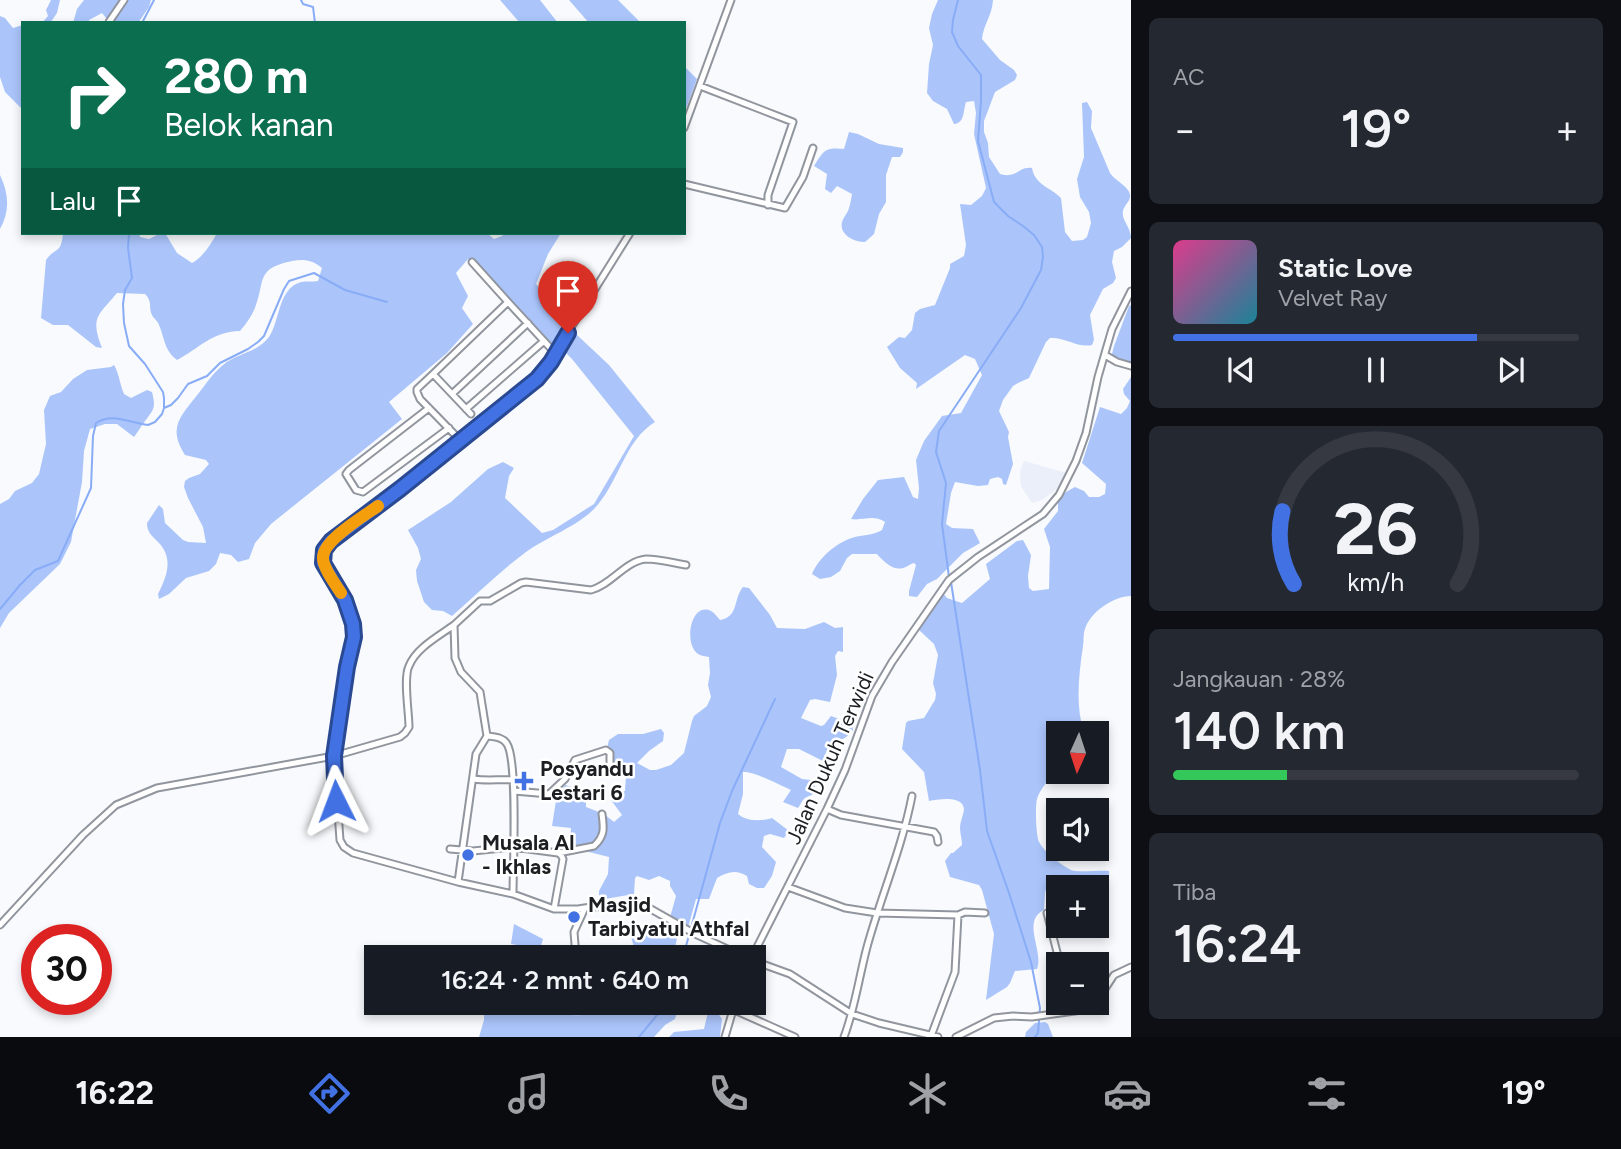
<!DOCTYPE html>
<html lang="id">
<head>
<meta charset="utf-8">
<style>
	:root { --surface:#171b24; --page:#242831; --text:#f1f3f6; --muted:#9ea1a6; --line:#363941; --accent:#4171e2 }
	body { margin:0; font-family:Figtree,sans-serif; background:var(--page); color:var(--text); height:100vh; display:flex; flex-direction:column; font-size:26px; white-space:nowrap }
	* { box-sizing:border-box; margin:0 }
	p { font-size:23px; color:var(--muted) }
	.icon { flex:none; width:38px; height:38px; fill:none; stroke:currentColor; stroke-width:2; stroke-linecap:round; stroke-linejoin:round }
	.map { position:relative; flex:1; overflow:hidden }
	.details { display:flex; flex-direction:column; gap:18px; padding:18px; background:#0d0f14; width:490px }
	.details>* { flex:none }
	.banner { position:absolute; left:21px; top:21px; width:665px; height:214px; border-radius:0px; box-shadow:0 4px 10px #0003; background:#0b6e4f; color:#fff; overflow:hidden }
	.needle { width:46px; rotate:183deg }
	.fabs { position:absolute; left:1046px; top:721px; display:grid; gap:14px }
	.fabs a { display:grid; place-items:center; width:63px; height:63px; border-radius:0px; background:var(--surface); box-shadow:0 4px 10px #0003; font-size:35px }
	.speed { position:absolute; left:21px; top:924px; display:flex; gap:14px; font-size:35px; font-weight:700; text-align:center }
	.speed>* { display:grid; place-content:center; width:91px; height:91px; border-radius:50%; background:var(--surface); box-shadow:0 4px 10px #0003; line-height:1 }
	.speed .limit { border:10px solid #d22; background:#fff; color:#111 }
	.pin { position:absolute; display:grid; place-items:center; width:60px; height:60px; color:#fff; margin:-72px -30px; border-radius:50% 50% 50% 0; rotate:-45deg; box-shadow:0 0 7px #0007 }
	.pin .icon { rotate:45deg }
	.me { position:absolute; width:77px; margin:-38px; rotate:357deg; stroke-linejoin:round; filter:drop-shadow(0 0 5px #0008) }
	.turn { display:flex; align-items:center; gap:24px; height:147px; padding:0 28px; font-size:32px }
	.turn .icon { width:91px; height:91px; stroke-width:2.5 }
	.turn b { display:block; font-size:49px; line-height:60px }
	.then { display:flex; align-items:center; height:66px; padding:0 28px; background:#0003; gap:14px; font-size:26px }
	.big { font-size:52px; font-weight:600; line-height:1.1 }
	.details .card { flex:1; display:flex; flex-direction:column; justify-content:center; gap:10px; min-width:0; padding:0 24px; border-radius:10px; background:var(--page) }
	.details .dial { align-items:center; gap:0 }
	.dial svg { height:182px; overflow:visible; fill:none; stroke:var(--line); stroke-width:7; stroke-linecap:round; text-anchor:middle }
	.dial text { fill:var(--text); stroke:none }
	.song { display:flex; align-items:center; gap:21px }
	.cover { width:84px; height:84px; border-radius:10px; background:linear-gradient(135deg,hsl(330 70% 55%),hsl(190 70% 35%)) }
	.played { height:7px; border-radius:4px; background:linear-gradient(90deg,var(--accent) 75%,var(--line) 75%) }
	.keys { display:flex; justify-content:space-around; direction:ltr }
	.heat { display:flex; justify-content:space-between; align-items:center; font-size:38px; direction:ltr }
	.charge { height:10px; border-radius:5px; background:linear-gradient(90deg,#34c759 28%,var(--line) 0) }
	.trip { position:absolute; left:364px; top:945px; width:402px; height:70px; border-radius:0px; background:var(--surface); box-shadow:0 4px 10px #0003; font-weight:600; line-height:70px; text-align:center }
	.dock { display:flex; height:112px; justify-content:space-around; align-items:center; background:#090b0e; color:var(--muted) }
	.dock .icon { width:49px; height:49px }
	.dock .on { color:var(--accent) }
	.dock b { font-size:32px; color:var(--text) }
	main { display:flex; flex:1; min-height:0 }
	.map>svg:first-child { display:block }
	.built { fill:#eaeff9 }
	.green { fill:#abc5fb }
	.lines { fill:none; stroke-linecap:round; stroke-linejoin:round }
	.stream { stroke:#89acf6; stroke-width:2 }
	.minor-casing { stroke:#91959e; stroke-width:9 }
	.minor { stroke:#fff; stroke-width:5 }
	.route-casing { stroke:#2a4993; stroke-width:18 }
	.route { stroke:#4171e2; stroke-width:12 }
	.slow { stroke:#f59e0b; stroke-width:12 }
	.poi-dot { fill:#4171e2; stroke:#fff; stroke-width:2.5 }
	.labels { text-anchor:middle; stroke-width:5; stroke-linejoin:round; paint-order:stroke }
	.street-label { font-size:21px; fill:#1c1e21; stroke:#fff }
	.poi-label { font-size:21px; font-weight:bold; fill:#1c1e21; stroke:#fff; text-anchor:start }
</style>
</head>
<body>
<main>
<div class="map">
<svg width="1131" height="1037" viewBox="0 0 1131 1037">
	<rect width="100%" height="100%" fill="#f8fafd"/>
	<!-- built -->
	<path class="built" d="M1024,461L1067,473L1060,485L1053,492L1042,500L1032,503L1021,486L1020,471Z"/>
	<!-- green -->
	<path class="green" d="M51,0H60L57,13L50,23H42L48,16L46,10Z
		M84,0H151L149,7L138,23H110L102,13L89,20V23H73L77,9Z
		M500,0H540L558,23H520Z
		M569,0H618L641,23H589Z
		M938,0H993C992,16 983,25 982,39L1000,60L1014,70L1017,75L1015,80L995,92L984,121V132L988,143L989,157L1000,174C1018,179 1018,166 1032,168C1035,185 1050,187 1061,198L1065,232L1072,241L1083,240L1087,237L1091,223L1089,212L1080,197L1077,179L1084,157L1082,103L1087,102L1092,111L1091,128L1110,173C1115,181 1129,186 1130,195C1131,201 1124,205 1123,211C1121,220 1131,227 1131,238L1122,247L1114,251L1112,262L1116,278L1113,283L1103,289L1090,315L1094,340L1092,345C1077,348 1066,337 1050,338L1046,342L1029,378L1018,383L1013,386L1003,400L999,411L1009,432L1008,437L1013,464L1006,485L1003,484L1002,479L998,477L990,479L988,485L978,486L955,482L951,493L946,524L952,528L973,529L980,543L963,553L937,579L927,584L917,597L909,596V591L916,565L914,563C910,564 907,567 903,568C893,571 883,561 877,554H852L847,558L840,571L831,577L820,579L812,574C819,557 837,542 855,537C864,535 873,535 882,530L885,522C873,514 863,521 851,519L863,499L878,480L904,477L913,497L918,499L919,488L916,460L924,441L942,416L961,413L982,375L975,359L965,355L916,389L917,383L900,368L887,347L899,337L905,338L912,330L915,313L920,309L935,305L950,268V264L964,256L966,245L960,204L971,205L982,196L986,188L974,134L976,113L974,101L966,102C963,111 965,123 954,124L947,109L933,101L927,93L929,64L933,45L929,28L932,14Z
		M0,16L5,18L13,28L23,25V110L5,92L0,77Z
		M684,66L697,79L684,114Z
		M849,132L858,134L879,144L903,148V152L900,157H892L886,175V202L879,214L874,234L865,242C855,242 839,235 842,222C843,218 846,215 848,211C850,206 851,200 852,194L837,186L831,193L825,189L827,174L814,166C824,150 825,147 844,149Z
		M0,175C9,194 10,211 0,229Z
		M63,233H139L140,237L149,239L161,233H165L177,253L192,263C203,257 211,244 217,233H487L494,239L502,236L505,233H561L548,254L536,284L565,318L576,334L609,365L655,422C624,441 619,483 594,509C576,527 547,537 526,552C500,571 476,595 452,616L443,611L432,610L424,602L417,581L416,570L421,559L418,548L408,530L451,502L488,469L503,462L514,468L509,476L505,498L542,533L553,530L594,504L634,436L572,359L564,351L559,355L547,339L468,259L456,273L468,296L462,308L473,324L447,353L389,402L402,419L271,524L255,543L249,559L238,562L231,555L220,553L216,564L209,571L186,578L169,594L159,599L158,594C167,576 174,558 158,542C151,535 147,532 147,523L159,505L163,509L165,523L183,540L188,542L206,543L203,527L188,498L184,487L185,481L189,478L200,474L209,464L206,460L185,455C167,427 181,416 198,394C206,384 213,373 223,365C237,353 257,353 269,337C280,321 278,288 301,282C307,281 312,282 318,281L322,268C312,260 304,259 292,261C255,269 266,280 255,308C251,317 246,324 240,331C211,332 200,348 177,360C164,350 165,339 159,325C158,321 154,319 152,315C148,307 153,302 145,294L117,293C98,316 90,317 102,348L96,347L68,325H53L41,318L46,260C56,246 61,255 63,233Z
		M1131,305V364L1111,358L1114,346L1129,306Z
		M114,365C119,373 120,385 124,394L131,398L147,390L152,392C156,408 154,409 145,421C141,426 138,432 134,437L117,424H105L90,429L84,451L82,482L71,542L60,564L9,613L0,628V504L9,499L15,491L32,483L39,474L46,444L44,410L50,396L61,392L73,379L87,370L111,367Z
		M1131,377V596C1114,596 1090,612 1085,629C1083,634 1084,641 1083,646C1079,674 1075,705 1084,733H1059V772H1073L1060,779L1048,780C1044,786 1039,792 1037,799C1035,807 1036,835 1039,842C1045,853 1061,865 1071,870C1078,873 1100,870 1109,871V881L1097,889V887H1059V892L1057,890L1046,889L1045,893L1044,910C1021,921 1044,951 1037,969L1015,971L1010,983L1007,987L986,1000L994,934L982,890L979,885L950,877L945,861L951,853H953L962,845C962,839 960,833 960,828C960,822 963,816 964,810C964,795 939,799 929,801L924,772L902,749L906,723L908,721L924,718L935,700L936,694L933,683L938,655L934,644L919,630L942,592L947,598L962,603L990,579L986,564L1017,541L1023,540L1031,555L1028,576L1029,588L1033,591L1049,589L1050,547L1044,529L1058,511V500L1066,492L1075,487L1084,491L1089,497H1099L1105,494L1106,484L1082,463L1100,407L1121,414L1127,408L1130,401L1124,394L1123,389Z
		M743,587L749,588L770,615L777,628L805,629L824,622L835,628L843,627V652L838,651L835,656L837,675L830,702L815,699L810,700L801,718L821,726L824,725L831,716L850,723L852,725L853,730C843,745 829,737 823,761L799,749H787L781,767L802,779L811,780L815,785C815,799 809,793 803,800C801,803 800,805 798,808L783,802L791,790C780,785 754,771 743,772V794L738,814C747,822 762,821 772,818L789,831L784,838L770,834L764,836L762,847L776,862L772,876L764,888H757L749,884L747,876C736,869 727,872 717,878L709,899H696L687,931L678,934L674,952L685,955L690,948L692,947L695,952L693,957H637L631,937L636,928L645,934L662,939L667,928L676,896L670,886V881L659,876L649,880L637,876L635,878L634,894L599,900V891L608,874L609,857L589,852L570,843L571,828L552,826L556,801L565,785L586,791V807L604,814L614,822L622,815L611,800L615,794L625,791L626,776L612,770C607,759 606,751 609,740L618,734H643L661,729L664,733L663,741L649,751L637,763L650,770H656L671,765L684,753L692,721L694,716L707,706L711,697L708,685L710,673L709,657C706,656 701,656 698,654C683,644 691,601 711,611C715,613 717,617 720,620C739,617 733,599 743,587Z
		M514,924L543,939L540,949L511,944Z
		M484,1003H553V1013C573,1015 586,1020 602,1003H680L675,1019L665,1025L654,1037H479L484,1020Z
		M740,1003H754L763,1006L757,1018L737,1009Z
		M714,1011L717,1012L722,1019L720,1037H669L674,1032L704,1029L708,1012Z
		M1045,1022L1048,1024L1053,1037H1025L1026,1032L1035,1023Z"/>
	<g class="lines">
		<!-- stream -->
		<path class="stream" d="M301,0L303,4L313,7L315,23
			M142,23L154,0
			M164,408L171,405L178,398L188,384L207,376L220,363L248,349L258,342L264,336L284,289L289,281L314,273L345,290L387,302
			M949,577L942,524L946,483L936,452L939,431L1021,308L1041,270L1043,257L1042,247L1034,235L1023,226L1008,216L994,202L978,141L981,101V75L958,46L952,32L953,20L958,0
			M951,582L980,770L987,831L1009,893L1031,962L1040,1008L1038,1033L1035,1037
			M0,609L20,585L35,570L58,561L91,488L93,436L96,423C113,412 129,423 148,425L155,422L162,414L164,408V398L163,392L145,364L129,346L124,323L123,304L125,290L132,278L128,248L129,233
			M683,957L720,823L732,791L775,699
			M639,1037L667,1003"/>
		<!-- minor casing -->
		<g class="minor-casing">
			<path id="minor" d="M109,22L124,0
				M700,86L793,122L768,195V205
				M684,128L731,0
				M684,184L785,208L803,177L813,148
				M630,233L550,361L537,379L400,489L331,541L324,550L323,563L345,600L353,624L354,637L347,667L334,756L340,840L344,847L353,853L458,882L513,894L554,909H578L591,907L642,904L695,934L745,957
				M472,262L508,302
				M1105,355L1117,362L1131,366
				M433,374L417,389V392L420,399L461,441
				M452,394L528,323
				M429,408L349,470L346,474L356,490L363,492L449,428
				M466,409L544,341
				M471,414L433,374L508,302L555,353
				M487,736C495,737 503,737 507,744C518,761 513,868 513,894
				M474,779C487,781 500,779 513,780
				M514,791L549,794L565,779L575,760L606,750L610,753V772
				M827,809L841,815L934,832L937,836L938,842
				M450,849L473,851L513,847L558,853L594,846C605,836 604,828 602,814
				M458,882L476,754L487,736L480,692L461,672L455,658L454,625L480,601H490L521,583L526,582L591,590C611,585 625,561 646,559C659,559 674,563 686,565
				M788,887L845,908L877,913L958,915L965,912L985,913
				M554,909L563,859L561,855L558,853
				M1047,913L1060,964
				M0,925L83,835L116,805L157,788L334,756L400,737L405,733L409,727C409,712 403,678 409,666C416,648 439,636 454,625
				M576,957L574,932L585,908
				M752,957L827,809L845,770L872,696L892,662L949,580L978,557L1043,514L1059,495L1076,461L1086,433L1098,377L1112,329L1131,291
				M754,961L790,974L852,1014L879,1023L938,1037
				M1097,1001L1114,975L1131,967
				M732,1009L795,1037
				M931,1036L955,972L958,915
				M725,1037L735,1003
				M844,1037C855,1008 859,977 867,947C881,896 902,848 912,796
				M956,1037L994,1018L1013,1016L1032,1017L1089,1009L1093,1007L1096,1003"/>
		</g>
		<!-- minor -->
		<use href="#minor" class="minor"/>
	</g>
	<g class="lines">
		<!-- route casing -->
		<g class="route-casing">
			<path id="route" d="M336,801L334,756L347,667L354,637L353,624L345,600L323,563L324,550L331,541L400,489L537,379L551,362L568,333"/>
		</g>
		<!-- route -->
		<use href="#route" class="route"/>
		<!-- slow -->
		<path class="slow" d="M341,593C336,585 323,568 323,558C322,541 364,516 378,506"/>
	</g>
	<!-- markers -->
	<g class="poi-dot">
		<path d="M520.5 770.5h7v7h7v7h-7v7h-7v-7h-7v-7h7z"/>
		<circle cx="468" cy="855" r="7"/>
		<circle cx="574" cy="917" r="7"/>
	</g>
	<g class="labels">
		<!-- street labels -->
		<g class="street-label">
			<text transform="translate(830 758) rotate(-66)" y="7">Jalan Dukuh Terwidi</text>
		</g>
		<!-- poi labels -->
		<g class="poi-label">
			<text x="540" y="776">Posyandu<tspan x="540" dy="24">Lestari 6</tspan></text>
			<text x="482" y="850">Musala Al<tspan x="482" dy="24">- Ikhlas</tspan></text>
			<text x="588" y="912">Masjid<tspan x="588" dy="24">Tarbiyatul Athfal</tspan></text>
		</g>
	</g>
</svg>
<div class="fabs">
<a><svg class="needle" viewBox="-14 -14 28 28"><path d="M0-13l5 13h-10z" fill="#e53935"/><path d="M0 13l5-13h-10z" fill="#9ea1a6"/></svg></a>
<a><svg class="icon" aria-label="sound" viewBox="0 0 24 24"><path d="M4 9h4l5-4v14l-5-4H4zM17 9q2 3 0 6"/></svg></a>
<a>+</a>
<a>−</a>
</div>
<div class="speed"><div class="limit">30</div></div>
<div class="pin" style="left:568px;top:333px;background:#d93025"><svg class="icon" aria-label="arrive" viewBox="0 0 24 24"><path d="M6 21V4h12l-3 4 3 4H6"/></svg></div>
<svg class="me" style="left:336px;top:801px" viewBox="-20 -20 40 40"><path d="M0-17L14 15 0 8-14 15z" fill="#4171e2" stroke="#fff" stroke-width="4"/></svg>
<div class="trip">16:24 · 2 mnt · 640 m</div>
<div class="banner">
<div class="turn"><svg class="icon" aria-label="right" viewBox="0 0 24 24"><path d="M7 20v-9h11M14 6l5 5-5 5"/></svg><div><b>280 m</b>Belok kanan</div></div>
<div class="then">Lalu<svg class="icon" aria-label="arrive" viewBox="0 0 24 24"><path d="M6 21V4h12l-3 4 3 4H6"/></svg></div>
</div>
</div>
<section class="details">
<div class="card"><p>AC</p>
<div class="heat"><a>−</a><b class="big">19°</b><a>+</a></div>
</div>
<div class="card">
<div class="song"><i class="cover"></i><div><b>Static Love</b><p>Velvet Ray</p></div></div>
<div class="played"></div>
<div class="keys"><svg class="icon" aria-label="previous" viewBox="0 0 24 24"><path d="M18 5L8 12l10 7zM5 5v14"/></svg><svg class="icon" aria-label="pause" viewBox="0 0 24 24"><path d="M8 5v14M16 5v14"/></svg><svg class="icon" aria-label="next" viewBox="0 0 24 24"><path d="M6 5l10 7-10 7zM19 5v14"/></svg></div>
</div>
<div class="card dial"><svg viewBox="0 0 100 80">
<path d="M14 69A42 42 0 1 1 86 69"/>
<path d="M14 69A42 42 0 0 1 9 37" stroke="#4171e2"/>
<text x="50" y="56" font-size="32" font-weight="700">26</text>
<text x="50" y="72" font-size="11">km/h</text>
</svg></div>
<div class="card"><p>Jangkauan · 28%</p><b class="big">140 km</b><div class="charge"></div></div>
<div class="card"><p>Tiba</p><b class="big">16:24</b></div>
</section>
</main>
<nav class="dock">
<b>16:22</b>
<svg class="icon on" aria-label="directions" viewBox="0 0 24 24"><path d="M12 3l9 9-9 9-9-9zM9 14v-3h6M13 9l2 2-2 2"/></svg>
<svg class="icon" aria-label="music" viewBox="0 0 24 24"><path d="M9 18V5l10-2v13"/><circle cx="6" cy="18" r="3"/><circle cx="16" cy="16" r="3"/></svg>
<svg class="icon" aria-label="phone" viewBox="0 0 24 24"><path d="M5 4h4l2 5-3 2q2 4 5 5l2-3 5 2v4C11 20 4 13 5 4z"/></svg>
<svg class="icon" aria-label="climate" viewBox="0 0 24 24"><path d="M12 3v18M4 7l16 10M4 17L20 7"/></svg>
<svg class="icon" aria-label="car" viewBox="0 0 24 24"><path d="M5 17H2v-5l4-1 3-4h7l3 4 3 1v5h-3M9 17h6M6 11h13"/><circle cx="7" cy="17" r="2"/><circle cx="17" cy="17" r="2"/></svg>
<svg class="icon" aria-label="filters" viewBox="0 0 24 24"><path d="M4 7h16M4 17h16"/><circle cx="9" cy="7" r="2"/><circle cx="15" cy="17" r="2"/></svg>
<b>19°</b>
</nav>
</body>
</html>
